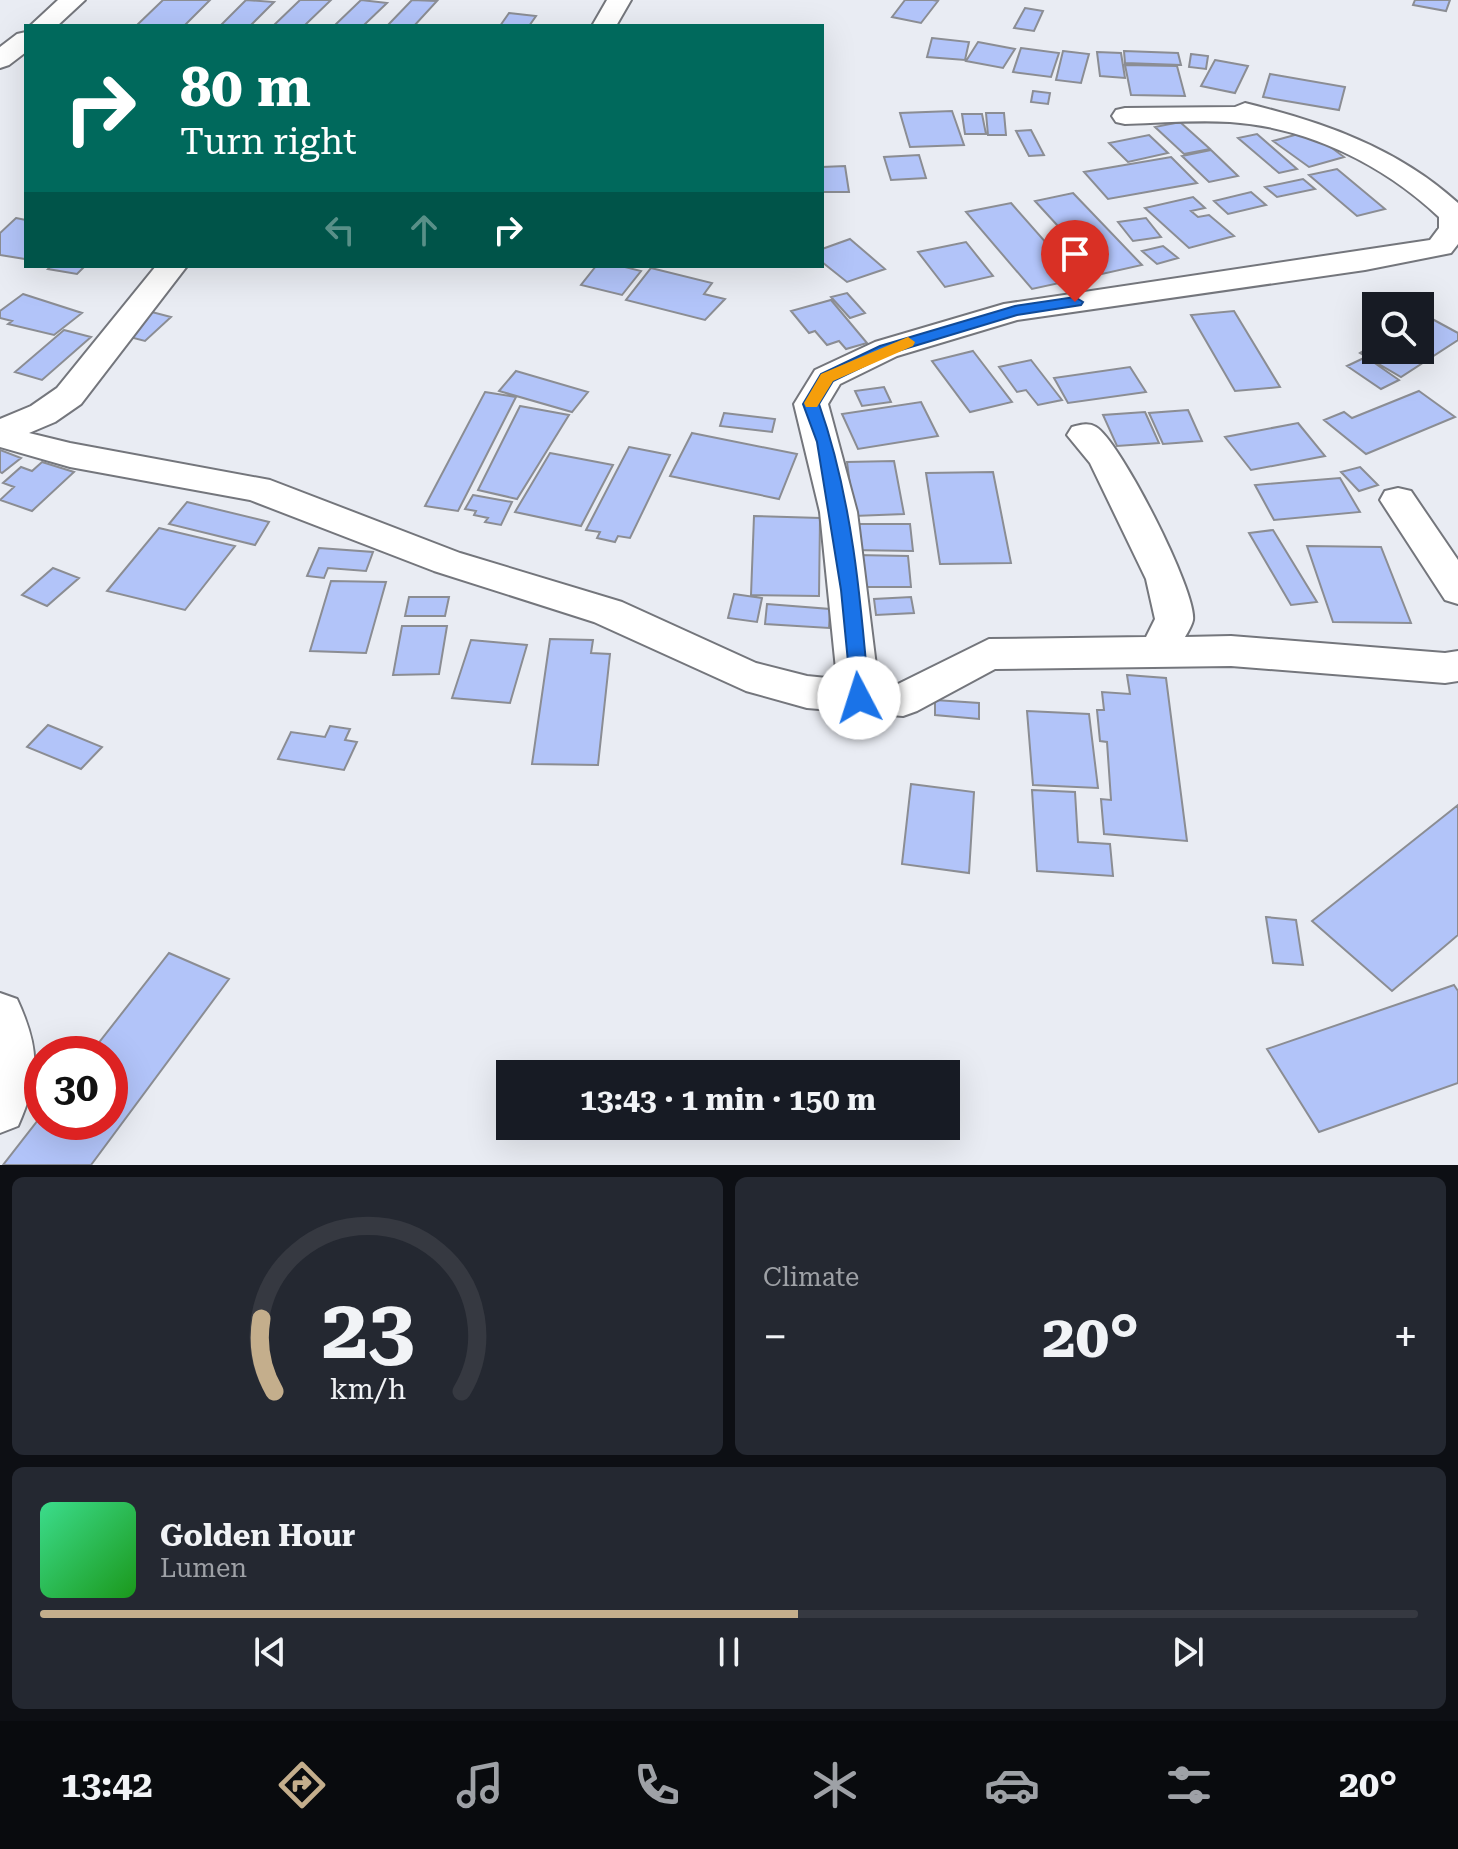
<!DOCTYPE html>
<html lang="en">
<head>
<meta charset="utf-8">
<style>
	:root { --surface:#171b24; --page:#242831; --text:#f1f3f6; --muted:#9ea1a6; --line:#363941; --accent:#c4ae8c }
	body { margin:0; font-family:"Roboto Serif",serif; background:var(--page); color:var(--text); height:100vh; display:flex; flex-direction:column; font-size:30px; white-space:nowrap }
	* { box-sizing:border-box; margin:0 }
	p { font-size:26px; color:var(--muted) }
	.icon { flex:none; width:44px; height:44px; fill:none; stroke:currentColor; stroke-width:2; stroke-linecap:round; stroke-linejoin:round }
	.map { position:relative; height:1165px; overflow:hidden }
	.panel { display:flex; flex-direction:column; gap:12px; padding:12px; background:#0d0f14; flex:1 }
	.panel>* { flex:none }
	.guide { position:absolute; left:24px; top:24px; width:800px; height:244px; border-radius:0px; box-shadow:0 8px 32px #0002; background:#00695c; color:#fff; overflow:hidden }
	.tools { position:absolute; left:1362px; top:292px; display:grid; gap:16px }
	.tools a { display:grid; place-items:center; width:72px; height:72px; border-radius:0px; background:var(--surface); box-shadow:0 8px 32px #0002; font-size:40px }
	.speed { position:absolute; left:24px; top:1036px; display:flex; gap:16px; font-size:40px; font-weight:700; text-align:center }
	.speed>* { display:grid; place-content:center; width:104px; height:104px; border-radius:50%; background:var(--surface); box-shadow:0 8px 32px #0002; line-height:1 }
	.speed .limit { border:12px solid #d22; background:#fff; color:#111 }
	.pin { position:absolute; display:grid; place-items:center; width:68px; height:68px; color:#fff; margin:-82px -34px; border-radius:50% 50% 50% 0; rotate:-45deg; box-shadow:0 0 8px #0007 }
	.pin .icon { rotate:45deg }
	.me { position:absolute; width:88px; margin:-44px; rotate:355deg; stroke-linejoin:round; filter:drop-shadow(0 0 6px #0008) }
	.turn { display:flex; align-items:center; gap:28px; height:168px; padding:0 24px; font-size:36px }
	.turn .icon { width:104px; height:104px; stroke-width:2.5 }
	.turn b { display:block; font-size:56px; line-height:68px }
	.lanes { display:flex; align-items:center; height:76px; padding:0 24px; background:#0003; justify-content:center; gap:40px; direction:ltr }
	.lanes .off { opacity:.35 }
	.big { font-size:60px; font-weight:700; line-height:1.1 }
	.panel .tile { flex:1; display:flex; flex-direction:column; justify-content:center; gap:12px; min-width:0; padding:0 28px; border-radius:12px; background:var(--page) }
	.panel .dial { align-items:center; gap:0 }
	.dial svg { height:208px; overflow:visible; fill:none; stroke:var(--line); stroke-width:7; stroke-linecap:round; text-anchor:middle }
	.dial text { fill:var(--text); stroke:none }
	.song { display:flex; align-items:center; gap:24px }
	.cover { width:96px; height:96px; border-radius:12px; background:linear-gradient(135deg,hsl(150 70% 55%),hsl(120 70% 35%)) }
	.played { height:8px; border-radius:4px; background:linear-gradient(90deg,var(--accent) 55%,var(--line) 55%) }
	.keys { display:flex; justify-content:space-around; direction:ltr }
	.heat { display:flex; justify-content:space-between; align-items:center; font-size:44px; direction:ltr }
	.panel .tiles { flex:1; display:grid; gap:12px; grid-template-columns:1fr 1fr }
	.tile:last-child { grid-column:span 2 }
	.trip { position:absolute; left:496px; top:1060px; width:464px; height:80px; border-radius:0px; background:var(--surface); box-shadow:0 8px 32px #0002; font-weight:700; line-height:80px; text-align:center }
	.dock { display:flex; height:128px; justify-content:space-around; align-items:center; background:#090b0e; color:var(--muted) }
	.dock .icon { width:56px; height:56px }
	.dock .selected { color:var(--accent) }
	.dock b { font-size:36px; color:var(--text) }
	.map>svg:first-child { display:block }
	.building { fill:#b2c4f9; stroke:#8b8d93; stroke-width:2 }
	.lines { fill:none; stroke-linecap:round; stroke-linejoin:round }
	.minor-casing { stroke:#74767c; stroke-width:4 }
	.minor { fill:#fff; fill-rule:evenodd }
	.route { fill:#1a73e8; stroke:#114b97; stroke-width:2 }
	.slow { fill:#f59e0b }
</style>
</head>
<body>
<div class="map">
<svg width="1458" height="1165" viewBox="0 0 1458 1165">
	<rect width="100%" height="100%" fill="#e9ecf3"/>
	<!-- building -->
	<path class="building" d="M163,0H210L184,26H136Z
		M246,0L274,2L250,26H220Z
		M300,0H331L304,26H273Z
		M361,0L387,3L363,26H334Z
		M412,0L437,1L414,26H387Z
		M905,0H933L938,1L921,23L892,17Z
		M1415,0H1450L1446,11L1413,5Z
		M1025,8L1043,11L1034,31L1014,28Z
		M509,13L536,16L529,26H500Z
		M932,38L969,42L965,60L927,57Z
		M978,42L1015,49L1003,68L966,61Z
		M1021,48L1059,53L1051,77L1013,72Z
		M1063,51L1089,54L1081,83L1056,80Z
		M1124,51L1178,53L1181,65L1125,63Z
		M1097,52L1121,53L1125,78L1100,76Z
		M1191,54L1208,56L1206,69L1189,67Z
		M1215,60L1248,66L1235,93L1201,86Z
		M1125,65L1177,66L1185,96L1131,95Z
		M1270,74L1345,87L1339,110L1263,97Z
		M1033,91L1050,93L1048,104L1031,102Z
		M952,111L964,145L910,147L900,113Z
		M986,113H1004L1006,135H988Z
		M962,114H982L986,134H965Z
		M1180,122L1210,149L1184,154L1155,127Z
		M1031,130L1044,155L1029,156L1016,131Z
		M1309,131L1344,157L1309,167L1273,141Z
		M1257,134L1297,169L1279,173L1238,138Z
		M1149,135L1168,153L1128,162L1109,143Z
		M1211,150L1238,176L1209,182L1182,156Z
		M919,155L926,178L891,180L884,157Z
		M1171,157L1197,183L1108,199L1084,172Z
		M845,166L849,192H822V167Z
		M1337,169L1385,209L1357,216L1309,175Z
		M1303,179L1315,189L1277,197L1265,187Z
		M1251,192L1266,205L1228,214L1214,201Z
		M1073,193L1142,265L1102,274L1035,201Z
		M1193,197L1205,208L1191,211L1198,217L1209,215L1234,236L1189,248L1145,208Z
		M1011,203L1078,279L1032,289L966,212Z
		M16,218L26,220L25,259L0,255V233Z
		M1146,218L1161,237L1133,241L1118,222Z
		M850,239L885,269L847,282L822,262V249Z
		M966,242L993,276L945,287L918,252Z
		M1163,246L1178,258L1157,264L1142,251Z
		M51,266H85L77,274L48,269Z
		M596,266H621L641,271L622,295L581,285Z
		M651,268L712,283L704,294L725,299L705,320L626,300Z
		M847,293L865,313L850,318L831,297Z
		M23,294L82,313L54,335L8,324L12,321L0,318V311Z
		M831,300L867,343L846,349L839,341L827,345L815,331L809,333L791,311Z
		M148,311L171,317L145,341L122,335Z
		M1234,311L1280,387L1235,391L1191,315Z
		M1423,314L1458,333V340L1401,377L1360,353L1376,343V350H1420Z
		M64,330L91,337L42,380L15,372Z
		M973,351L1012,402L970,412L932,361Z
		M1366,357L1399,380L1381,389L1347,366Z
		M1031,360L1062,400L1038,405L1026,390L1017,392L999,367Z
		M1130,367L1146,392L1068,403L1054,378Z
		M516,371L588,392L572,412L499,391Z
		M884,387L891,402L862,406L855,391Z
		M1419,391L1455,417L1366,454L1324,420L1344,412L1352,418Z
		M485,392L516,397L458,511L425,506Z
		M921,402L938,436L858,449L842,414Z
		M520,406L569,415L517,499L478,490Z
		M1188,410L1202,441L1163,444L1149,413Z
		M1145,412L1159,443L1117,446L1103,415Z
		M724,413L775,419L772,432L720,426Z
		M1298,423L1325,456L1251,470L1225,437Z
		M692,433L797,454L779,499L670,476Z
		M629,447L670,455L630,538L618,536L615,542L597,538L600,532L586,530Z
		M0,450L21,458L2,473L0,472Z
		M550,453L613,465L581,526L515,512Z
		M894,461L904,514L854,516L847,462Z
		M42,462L74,472L32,511L0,500L14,487L3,483L21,467L32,471Z
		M1360,467L1378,485L1359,491L1341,472Z
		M993,472L1011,563L940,564L926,473Z
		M1340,478L1360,512L1274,520L1255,485Z
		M473,495L512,502L501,525L485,522L488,518L474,515L476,511L465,509Z
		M187,502L269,522L255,545L169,524Z
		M754,516L820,518L819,596L751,595Z
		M848,524H910L913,551L850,550Z
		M159,528L235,546L185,610L107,591Z
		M1273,530L1317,602L1291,605L1249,533Z
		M1307,546L1381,547L1411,623L1333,622Z
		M319,548L373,552L366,571L328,568L324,578L307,576Z
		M856,555L908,556L911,587H858Z
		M53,568L79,578L47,606L22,595Z
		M331,581L386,582L366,653L310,651Z
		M734,594L762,598L757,622L728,618Z
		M409,597H449L445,616H405Z
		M911,597L914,613L876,615L874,599Z
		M767,604L830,609L829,628L765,624Z
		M402,626H447L439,674L393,675Z
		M550,639L593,640L591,653L610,654L598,765L532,764Z
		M471,640L527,645L510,703L452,698Z
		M1127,675L1166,678L1187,841L1104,834L1101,799L1111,800L1107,742L1100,741L1097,710H1104L1102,692L1130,694Z
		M935,700L979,703V719L935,715Z
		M1027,711L1089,714L1098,788L1033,785Z
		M48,725L102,747L81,769L27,747Z
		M330,726L350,729L345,740L357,742L344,770L278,759L291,732L325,737Z
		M911,784L974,792L969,873L902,864Z
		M1032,790L1075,792L1078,842L1110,844L1113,876L1037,871Z
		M1458,805V935L1392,991L1312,921Z
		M1266,917L1296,920L1303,965L1273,963Z
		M169,953L229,979L91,1165H3L42,1115V1122H110V1054H90Z
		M1454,985L1458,991V1083L1319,1132L1267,1049Z"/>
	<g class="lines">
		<!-- minor casing -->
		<g class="minor-casing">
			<path id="minor" d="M58,0H85L57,26H30Z
				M607,0H631L616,26H592Z
				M26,32V52L9,65L0,68V47L17,34Z
				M1245,103C1323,122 1398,148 1458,203V244L1451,253L1365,270L1017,320L897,356L840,384L828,404L857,512L878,682L898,684L989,639L1146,637L1155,619L1146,579L1090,463L1067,435L1072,427C1080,425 1088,422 1096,427C1120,441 1197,592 1193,620C1192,625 1188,632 1185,637L1231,636L1445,653L1458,651V681L1445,683L1231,666L995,669L917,711L903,716L807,708L746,691L594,622L434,571L250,500L70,467L0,447V419L31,406L57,388L156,266H187L81,404L55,422L29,433L70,443L270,480L460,553L622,602L756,663L807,676L837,679L820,512L794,404L815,370L875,342L1004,304L1430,240L1439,228V217C1383,164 1307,127 1230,122C1195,120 1160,123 1125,124L1116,122L1112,116L1116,110L1125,108L1235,107Z
				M1398,488L1411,491L1458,560V604L1445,600L1380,500L1385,491Z
				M0,993L17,999C40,1049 40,1076 18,1126L0,1133Z"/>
		</g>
		<!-- minor -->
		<use href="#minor" class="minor"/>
	</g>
	<!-- route -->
	<path class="route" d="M1075,297L1083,302L1081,305L1017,315L891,353L833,381L819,404C852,497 861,600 869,698L866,703H852L841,590L817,442L803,404L821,374L880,346L1015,306Z"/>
	<!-- slow -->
	<path class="slow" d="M908,337L915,342L913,346L833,381L817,407H806L804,403L821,374Z"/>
</svg>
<div class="tools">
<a><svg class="icon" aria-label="search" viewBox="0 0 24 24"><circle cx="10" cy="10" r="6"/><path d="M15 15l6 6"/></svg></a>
</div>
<div class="speed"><div class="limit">30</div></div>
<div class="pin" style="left:1075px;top:302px;background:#d93025"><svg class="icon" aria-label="arrive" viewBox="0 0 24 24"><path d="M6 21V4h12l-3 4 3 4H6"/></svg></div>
<svg class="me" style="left:859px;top:698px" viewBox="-20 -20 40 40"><circle r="19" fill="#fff"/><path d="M0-13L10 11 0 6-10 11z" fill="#1a73e8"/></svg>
<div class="trip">13:43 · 1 min · 150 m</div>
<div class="guide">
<div class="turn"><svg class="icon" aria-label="right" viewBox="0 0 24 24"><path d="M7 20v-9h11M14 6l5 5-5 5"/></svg><div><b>80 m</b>Turn right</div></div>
<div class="lanes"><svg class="icon off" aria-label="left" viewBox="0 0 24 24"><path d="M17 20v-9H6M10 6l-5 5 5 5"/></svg><svg class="icon off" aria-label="ahead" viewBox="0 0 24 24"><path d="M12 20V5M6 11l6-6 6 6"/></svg><svg class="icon" aria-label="right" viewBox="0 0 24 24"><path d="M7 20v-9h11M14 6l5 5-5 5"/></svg></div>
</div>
</div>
<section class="panel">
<div class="tiles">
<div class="tile dial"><svg viewBox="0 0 100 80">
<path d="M14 69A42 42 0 1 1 86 69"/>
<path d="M14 69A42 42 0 0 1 9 41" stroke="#c4ae8c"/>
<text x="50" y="56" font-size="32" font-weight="700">23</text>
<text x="50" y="72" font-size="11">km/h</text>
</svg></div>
<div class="tile"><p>Climate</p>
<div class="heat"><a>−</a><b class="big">20°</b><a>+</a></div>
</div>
<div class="tile">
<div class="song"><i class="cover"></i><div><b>Golden Hour</b><p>Lumen</p></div></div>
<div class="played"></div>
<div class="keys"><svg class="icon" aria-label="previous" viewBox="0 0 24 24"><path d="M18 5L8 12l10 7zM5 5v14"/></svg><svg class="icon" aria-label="pause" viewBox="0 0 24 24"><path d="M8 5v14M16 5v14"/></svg><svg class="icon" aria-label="next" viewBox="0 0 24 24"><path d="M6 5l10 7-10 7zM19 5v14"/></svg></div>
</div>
</div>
</section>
<nav class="dock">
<b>13:42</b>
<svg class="icon selected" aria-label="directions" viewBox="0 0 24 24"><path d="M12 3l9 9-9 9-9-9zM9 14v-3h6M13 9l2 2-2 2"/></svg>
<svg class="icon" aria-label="music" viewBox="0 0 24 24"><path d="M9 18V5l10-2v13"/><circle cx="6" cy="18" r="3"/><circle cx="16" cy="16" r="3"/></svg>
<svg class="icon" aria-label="phone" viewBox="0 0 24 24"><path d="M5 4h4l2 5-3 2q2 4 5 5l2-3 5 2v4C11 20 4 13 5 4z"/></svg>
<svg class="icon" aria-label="climate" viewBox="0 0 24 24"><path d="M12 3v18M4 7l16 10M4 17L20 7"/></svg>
<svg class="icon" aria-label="car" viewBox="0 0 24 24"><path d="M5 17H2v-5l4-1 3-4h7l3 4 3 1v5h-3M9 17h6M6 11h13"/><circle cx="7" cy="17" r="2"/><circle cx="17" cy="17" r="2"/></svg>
<svg class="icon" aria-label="filters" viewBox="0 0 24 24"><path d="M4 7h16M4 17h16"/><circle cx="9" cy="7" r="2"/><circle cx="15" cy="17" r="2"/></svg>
<b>20°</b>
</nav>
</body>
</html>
